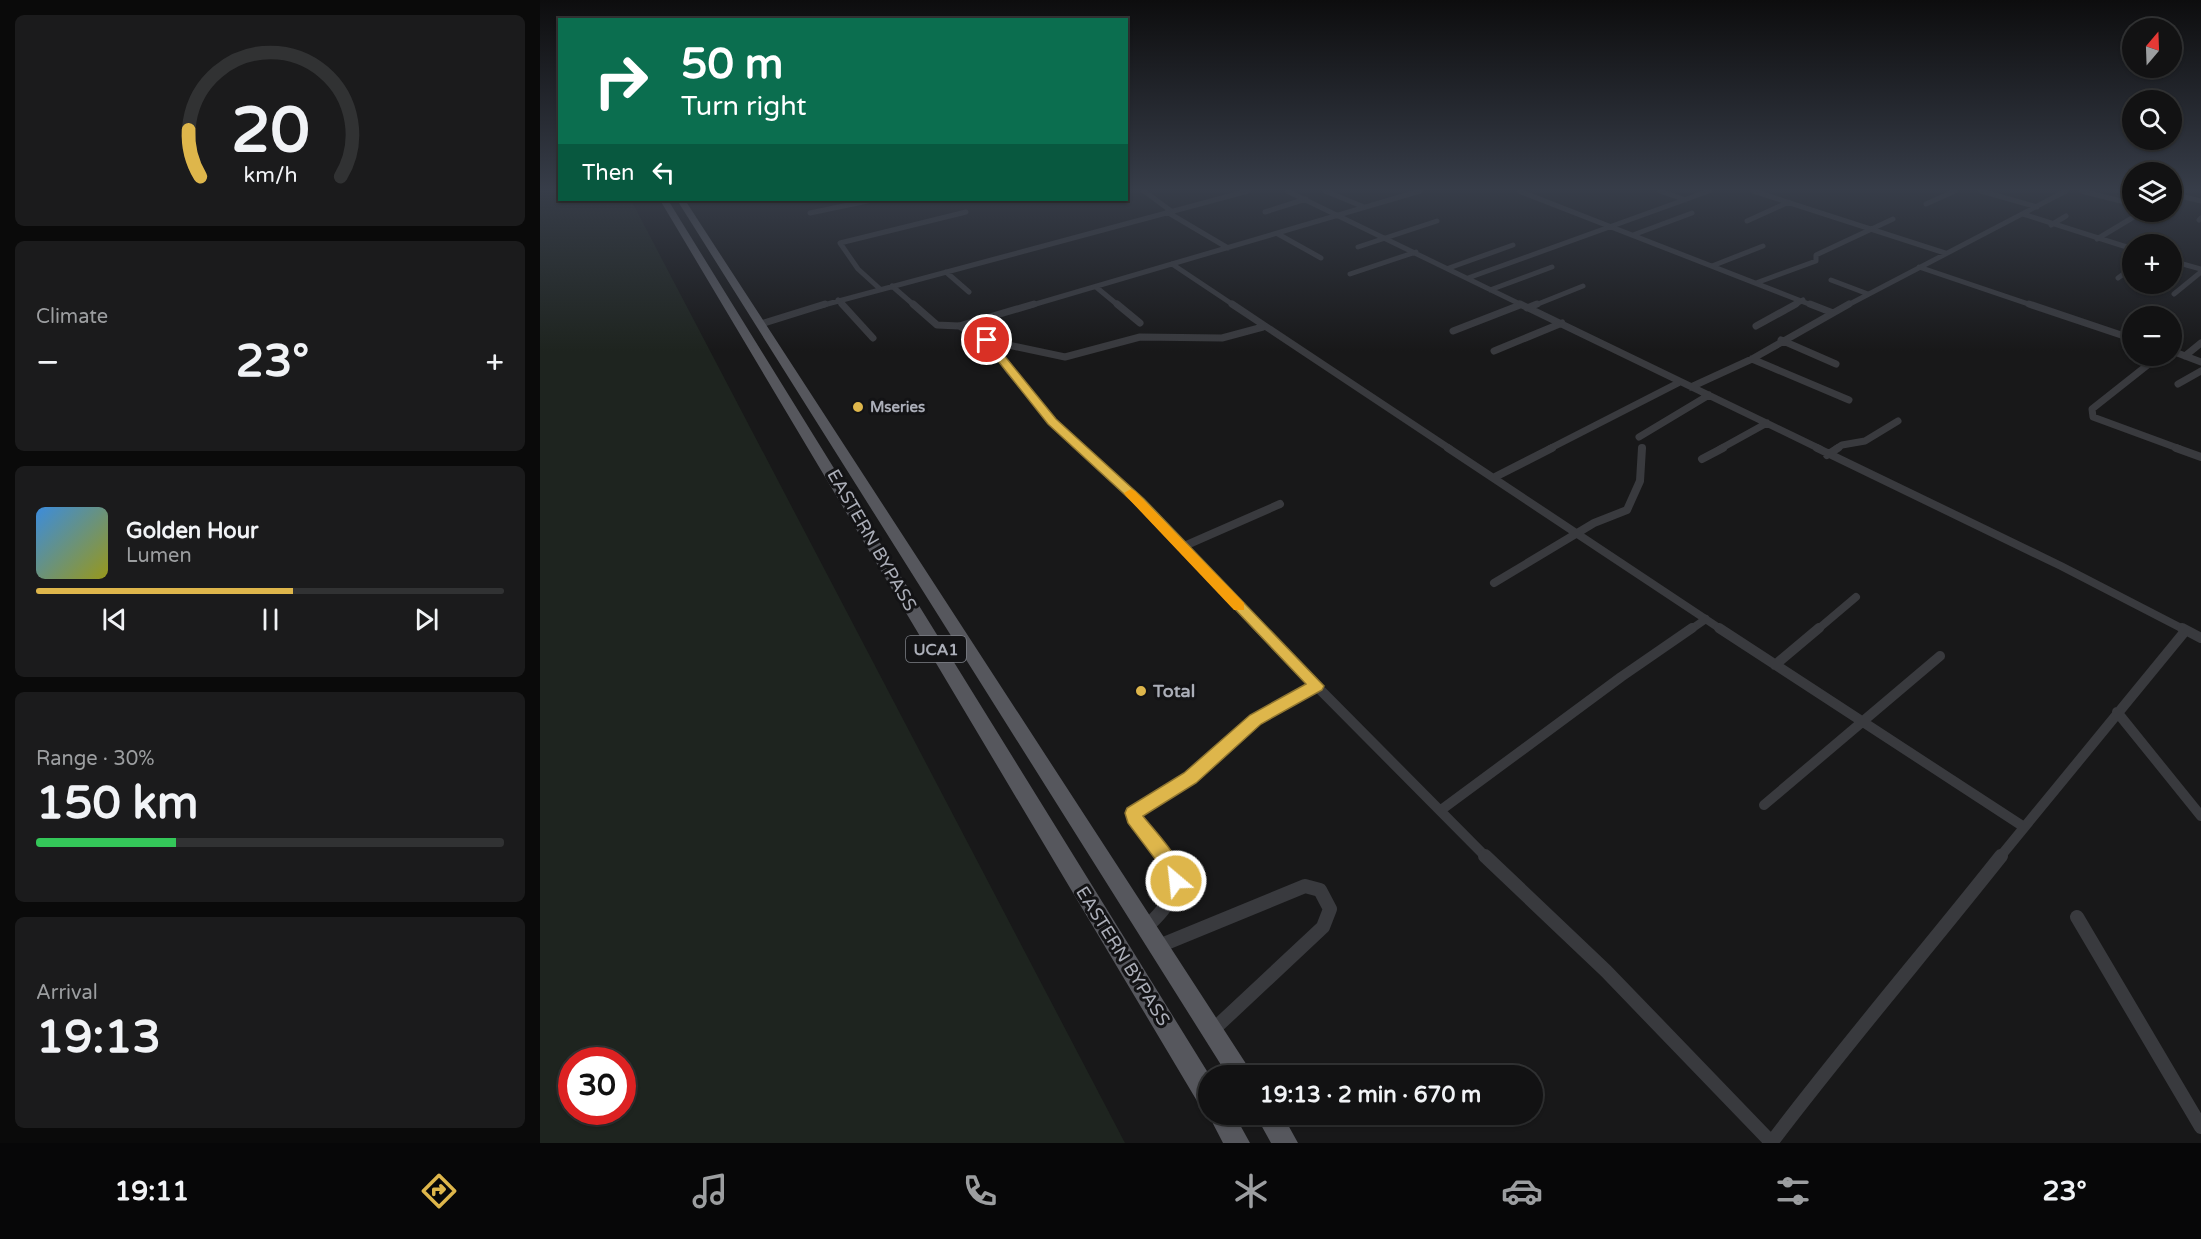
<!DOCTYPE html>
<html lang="en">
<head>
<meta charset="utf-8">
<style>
	:root { --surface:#121213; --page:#1b1b1c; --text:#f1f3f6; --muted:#9c9ea0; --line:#313233; --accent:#deb64b }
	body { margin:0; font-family:"Varela Round",sans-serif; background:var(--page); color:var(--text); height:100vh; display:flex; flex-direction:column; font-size:22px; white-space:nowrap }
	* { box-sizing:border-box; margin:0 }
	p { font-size:20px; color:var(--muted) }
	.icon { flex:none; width:33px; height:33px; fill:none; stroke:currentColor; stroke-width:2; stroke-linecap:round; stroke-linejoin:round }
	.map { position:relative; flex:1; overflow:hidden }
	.panel { display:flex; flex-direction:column; gap:15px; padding:15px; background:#0a0a0a; width:540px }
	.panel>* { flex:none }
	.banner { position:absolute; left:18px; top:18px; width:570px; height:183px; border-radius:0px; box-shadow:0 2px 4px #0004,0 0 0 2px var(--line); background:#0b6e4f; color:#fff; overflow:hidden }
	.needle { width:39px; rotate:19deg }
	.fabs { position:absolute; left:1582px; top:18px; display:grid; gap:12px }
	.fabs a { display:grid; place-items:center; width:60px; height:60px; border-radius:50%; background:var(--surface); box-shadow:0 2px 4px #0004,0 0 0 2px var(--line); font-size:30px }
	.speed { position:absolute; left:18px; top:1047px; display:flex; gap:12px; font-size:30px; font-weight:700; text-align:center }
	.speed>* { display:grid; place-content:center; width:78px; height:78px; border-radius:50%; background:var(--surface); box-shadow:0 2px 4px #0004,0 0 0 2px var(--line); line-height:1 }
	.speed .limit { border:9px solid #d22; background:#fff; color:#111 }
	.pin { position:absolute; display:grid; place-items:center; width:51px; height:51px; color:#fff; margin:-26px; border:3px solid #fff; border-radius:50%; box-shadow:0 2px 6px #0007 }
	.me { position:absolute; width:66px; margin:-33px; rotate:332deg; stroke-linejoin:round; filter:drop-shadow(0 0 4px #0008) }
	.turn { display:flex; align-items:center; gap:21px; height:126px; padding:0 24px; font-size:27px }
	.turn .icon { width:78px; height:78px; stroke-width:2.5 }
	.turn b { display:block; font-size:42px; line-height:51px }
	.then { display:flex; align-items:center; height:57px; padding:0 24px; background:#0003; gap:12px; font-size:22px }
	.big { font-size:45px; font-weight:700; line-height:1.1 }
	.panel .card { flex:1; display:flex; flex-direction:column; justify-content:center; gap:9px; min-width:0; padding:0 21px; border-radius:9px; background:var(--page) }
	.panel .dial { align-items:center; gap:0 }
	.dial svg { height:156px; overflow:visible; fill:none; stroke:var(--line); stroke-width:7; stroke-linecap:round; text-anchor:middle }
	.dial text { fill:var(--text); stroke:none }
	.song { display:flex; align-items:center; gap:18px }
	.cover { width:72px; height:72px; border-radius:9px; background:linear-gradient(135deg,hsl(210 70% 55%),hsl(60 70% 35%)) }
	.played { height:6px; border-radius:3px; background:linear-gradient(90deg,var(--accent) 55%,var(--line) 55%) }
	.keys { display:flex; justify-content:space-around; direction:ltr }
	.heat { display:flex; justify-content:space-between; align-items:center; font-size:33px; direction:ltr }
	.charge { height:9px; border-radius:4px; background:linear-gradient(90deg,#34c759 30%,var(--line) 0) }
	.trip { position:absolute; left:658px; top:1065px; width:345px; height:60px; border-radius:30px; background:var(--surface); box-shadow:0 2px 4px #0004,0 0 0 2px var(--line); font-weight:700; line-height:60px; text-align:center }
	.menu { display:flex; height:96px; justify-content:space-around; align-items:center; background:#070708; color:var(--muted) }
	.menu .icon { width:42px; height:42px }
	.menu .selected { color:var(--accent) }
	.menu b { font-size:27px; color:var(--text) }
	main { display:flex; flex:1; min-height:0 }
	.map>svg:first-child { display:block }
	.green { fill:#1e241f; fill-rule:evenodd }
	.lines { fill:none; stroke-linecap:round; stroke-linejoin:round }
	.street-far4 { stroke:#393a3e; stroke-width:5 }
	.street-far3 { stroke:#393a3e; stroke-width:7 }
	.street-far2 { stroke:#393a3e; stroke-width:8 }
	.street-far1 { stroke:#393a3e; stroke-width:10 }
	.street { stroke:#393a3e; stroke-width:14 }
	.primary { fill:#56575d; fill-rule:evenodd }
	.route { fill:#deb64b; stroke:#907631; stroke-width:1.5 }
	.slow { fill:#f59e0b }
	.poi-dot { fill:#deb64b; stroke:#131315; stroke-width:2 }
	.labels { text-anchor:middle; stroke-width:6; stroke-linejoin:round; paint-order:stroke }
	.far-poi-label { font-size:15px; font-weight:bold; fill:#abaeb8; stroke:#131315; text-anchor:start }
	.shield { fill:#131315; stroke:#7d8087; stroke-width:1.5 }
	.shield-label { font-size:16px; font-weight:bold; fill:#abaeb8 }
	.street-label { font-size:18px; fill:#abaeb8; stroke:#131315 }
	.poi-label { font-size:18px; font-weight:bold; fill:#abaeb8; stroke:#131315; text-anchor:start }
</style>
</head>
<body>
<main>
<section class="panel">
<div class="card dial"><svg viewBox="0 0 100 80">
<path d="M14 69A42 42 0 1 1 86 69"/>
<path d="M14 69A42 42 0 0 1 8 45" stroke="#deb64b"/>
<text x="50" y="56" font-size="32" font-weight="700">20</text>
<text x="50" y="72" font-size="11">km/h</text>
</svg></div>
<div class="card"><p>Climate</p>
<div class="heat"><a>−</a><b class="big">23°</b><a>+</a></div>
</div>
<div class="card">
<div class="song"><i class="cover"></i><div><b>Golden Hour</b><p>Lumen</p></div></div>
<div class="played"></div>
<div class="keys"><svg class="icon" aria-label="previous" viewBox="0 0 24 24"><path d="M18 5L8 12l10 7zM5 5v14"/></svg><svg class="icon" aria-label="pause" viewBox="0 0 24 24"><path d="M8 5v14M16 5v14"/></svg><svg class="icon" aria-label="next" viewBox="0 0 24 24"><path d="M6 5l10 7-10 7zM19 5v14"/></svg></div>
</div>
<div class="card"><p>Range · 30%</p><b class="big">150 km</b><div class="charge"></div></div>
<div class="card"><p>Arrival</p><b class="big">19:13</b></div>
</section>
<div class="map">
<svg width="1661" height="1143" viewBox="0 0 1661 1143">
	<rect width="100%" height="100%" fill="#181819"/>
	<!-- green -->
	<path class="green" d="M0,191H19L20,200H91L585,1143H0ZM82,1060V1112H32V1060Z"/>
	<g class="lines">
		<!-- street-far4 -->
		<path class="street-far4" d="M604,191L631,211
			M747,191L984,306
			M785,191L824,207
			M979,191L1274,306
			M1120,191L1146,200
			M1213,191L1405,253
			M1441,191L1497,207
			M1541,191L1593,204
			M1632,194L1661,201
			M1386,204L1415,191
			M627,212L688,248
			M725,212L766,199
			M270,213L332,200
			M1483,214L1593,249
			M1659,220L1661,218
			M1207,221L1249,202
			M1511,225L1526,216
			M738,234L781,258
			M1093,235L1152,213
			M1557,239L1602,212
			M818,247L897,221
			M1632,261L1661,269
			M632,264L695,306
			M1172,266L1223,246
			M1379,267L1494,306
			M909,268L973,245
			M406,272L429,292
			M810,274L876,252
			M928,278L1169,191
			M1578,278L1593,267
			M1291,280L1328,294
			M1216,283L1276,261V255L1353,219
			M352,286L375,306
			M556,287L579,306
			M340,289L318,269L300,243L426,212
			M950,290L1012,267
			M1634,294L1661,272
			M298,300L303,306
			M280,306L708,191
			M489,306L880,191
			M993,306L1043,286
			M1253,306L1263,300
			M1306,306L1526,191"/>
		<!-- street-far3 -->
		<path class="street-far3" d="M302,304L333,338
			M373,304L397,325L419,326L494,304
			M577,304L600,323
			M692,304L910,449
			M980,304L1280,449
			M1270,304L1293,313
			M1489,304L1593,339
			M987,308L997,304
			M221,324L285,304
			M419,326L450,343L469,371L512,421L543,449
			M1216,326L1256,304
			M913,331L980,305
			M1241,340L1296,364
			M449,341L525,357L600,337L682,338L723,327
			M954,351L1022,323
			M1632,351L1661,362
			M1619,356L1552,409L1553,417L1640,449
			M1645,356L1661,343
			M1212,359L1309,400
			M1638,384L1661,371
			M1151,387L1212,359L1309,304
			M1099,437L1169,395
			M1009,449L1140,382
			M1180,449L1227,423
			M1296,449L1302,445L1325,441L1358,421"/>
		<!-- street-far2 -->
		<path class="street-far2" d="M541,448L600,502L720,630
			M908,448L1182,630
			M1277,448L1521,566L1645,630
			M1636,448L1661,457
			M1287,455L1298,448
			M1162,459L1183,448
			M955,477L1012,448
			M642,547L740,504
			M954,583L1054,523L1087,510L1100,481L1102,448
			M1150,630L1166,619
			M1277,630L1316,597"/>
		<!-- street-far1 -->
		<path class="street-far1" d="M719,628L946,857
			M1179,628L1484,827
			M1642,628L1661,638
			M1235,665L1279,628
			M1577,712L1661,816
			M1224,805L1400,656
			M901,810L1081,677L1152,628
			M624,857L593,813L650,778L715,719L776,686
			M1460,857L1646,630"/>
		<!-- street -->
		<path class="street" d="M945,856L1066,971L1231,1142
			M1537,917L1661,1127
			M606,927C630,906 644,885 623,856
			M619,946L765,886L780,890L790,909L783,927L673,1030
			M1231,1143C1305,1045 1385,952 1461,856"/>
		<!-- primary -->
		<path class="primary" d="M120,200H128L670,1076L669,1109L660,1106Z
			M137,200H145L714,1076H688Z
			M669,1110V1114H694L710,1143H683L668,1114Z
			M715,1114H742L758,1143H731Z"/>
	</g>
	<!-- sky -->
	<linearGradient id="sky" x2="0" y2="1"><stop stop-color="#0d0d0e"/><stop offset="0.54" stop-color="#373d49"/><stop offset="1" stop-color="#373d49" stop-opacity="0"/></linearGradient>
	<rect width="1661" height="351" fill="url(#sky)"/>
	<!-- route -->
	<path class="route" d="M443,338H450L516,419L604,499L784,686L782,690L721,724L656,783L603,816C615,832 652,868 643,888L636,890L630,888L625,872L588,823L585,813L587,808L644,773L710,715L766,684L596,505L508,424L443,342Z"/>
	<!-- slow -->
	<path class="slow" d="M591,489L595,491L704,603V610H694L586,496L584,493Z"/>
	<!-- markers -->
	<g class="poi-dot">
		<circle cx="318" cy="407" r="6"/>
		<circle cx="601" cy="691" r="6"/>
	</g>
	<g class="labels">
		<!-- far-poi labels -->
		<g class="far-poi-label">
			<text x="330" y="412">Mseries</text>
		</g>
		<!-- shield labels -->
		<rect class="shield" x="366" y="636" width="60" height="26" rx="4.5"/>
		<g class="shield-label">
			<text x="396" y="655">UCA1</text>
		</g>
		<!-- street labels -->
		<g class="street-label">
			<text transform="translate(332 540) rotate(60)" y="6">EASTERN BYPASS</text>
			<text transform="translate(583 956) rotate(58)" y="6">EASTERN BYPASS</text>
		</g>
		<!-- poi labels -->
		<g class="poi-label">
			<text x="613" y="697">Total</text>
		</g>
	</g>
</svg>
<div class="fabs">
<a><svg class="needle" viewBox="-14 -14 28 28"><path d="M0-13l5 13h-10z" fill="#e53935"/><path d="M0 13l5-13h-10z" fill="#9c9ea0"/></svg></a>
<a><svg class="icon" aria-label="search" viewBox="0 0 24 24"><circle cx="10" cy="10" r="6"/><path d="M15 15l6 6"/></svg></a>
<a><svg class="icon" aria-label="layers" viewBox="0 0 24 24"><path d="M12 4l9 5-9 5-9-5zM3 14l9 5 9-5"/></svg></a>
<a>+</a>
<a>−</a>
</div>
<div class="speed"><div class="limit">30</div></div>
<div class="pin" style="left:447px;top:340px;background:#d93025"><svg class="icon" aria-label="arrive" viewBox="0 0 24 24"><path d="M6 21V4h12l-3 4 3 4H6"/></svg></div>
<svg class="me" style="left:636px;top:881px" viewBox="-20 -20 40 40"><circle r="17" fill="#deb64b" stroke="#fff" stroke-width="3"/><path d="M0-11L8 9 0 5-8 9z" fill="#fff"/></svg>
<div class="trip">19:13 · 2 min · 670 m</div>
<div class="banner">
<div class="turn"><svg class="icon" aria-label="right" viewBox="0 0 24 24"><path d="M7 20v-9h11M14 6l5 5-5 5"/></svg><div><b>50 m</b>Turn right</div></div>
<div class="then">Then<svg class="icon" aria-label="left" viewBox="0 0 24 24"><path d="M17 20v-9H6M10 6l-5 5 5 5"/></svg></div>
</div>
</div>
</main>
<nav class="menu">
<b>19:11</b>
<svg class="icon selected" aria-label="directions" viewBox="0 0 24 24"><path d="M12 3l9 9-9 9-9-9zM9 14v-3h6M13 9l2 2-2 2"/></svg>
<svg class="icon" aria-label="music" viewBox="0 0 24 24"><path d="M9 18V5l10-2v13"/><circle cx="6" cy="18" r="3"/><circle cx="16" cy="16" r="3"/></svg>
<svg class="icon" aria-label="phone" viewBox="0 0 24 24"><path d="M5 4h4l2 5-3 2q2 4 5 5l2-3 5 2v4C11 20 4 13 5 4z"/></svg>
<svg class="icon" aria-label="climate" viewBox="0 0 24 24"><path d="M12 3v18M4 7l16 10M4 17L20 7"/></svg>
<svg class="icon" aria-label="car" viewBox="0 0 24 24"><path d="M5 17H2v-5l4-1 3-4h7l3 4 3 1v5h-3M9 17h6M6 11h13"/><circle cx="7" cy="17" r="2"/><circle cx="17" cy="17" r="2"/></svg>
<svg class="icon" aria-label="filters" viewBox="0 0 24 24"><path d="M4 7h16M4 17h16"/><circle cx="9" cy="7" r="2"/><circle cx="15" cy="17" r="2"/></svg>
<b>23°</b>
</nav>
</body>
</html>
